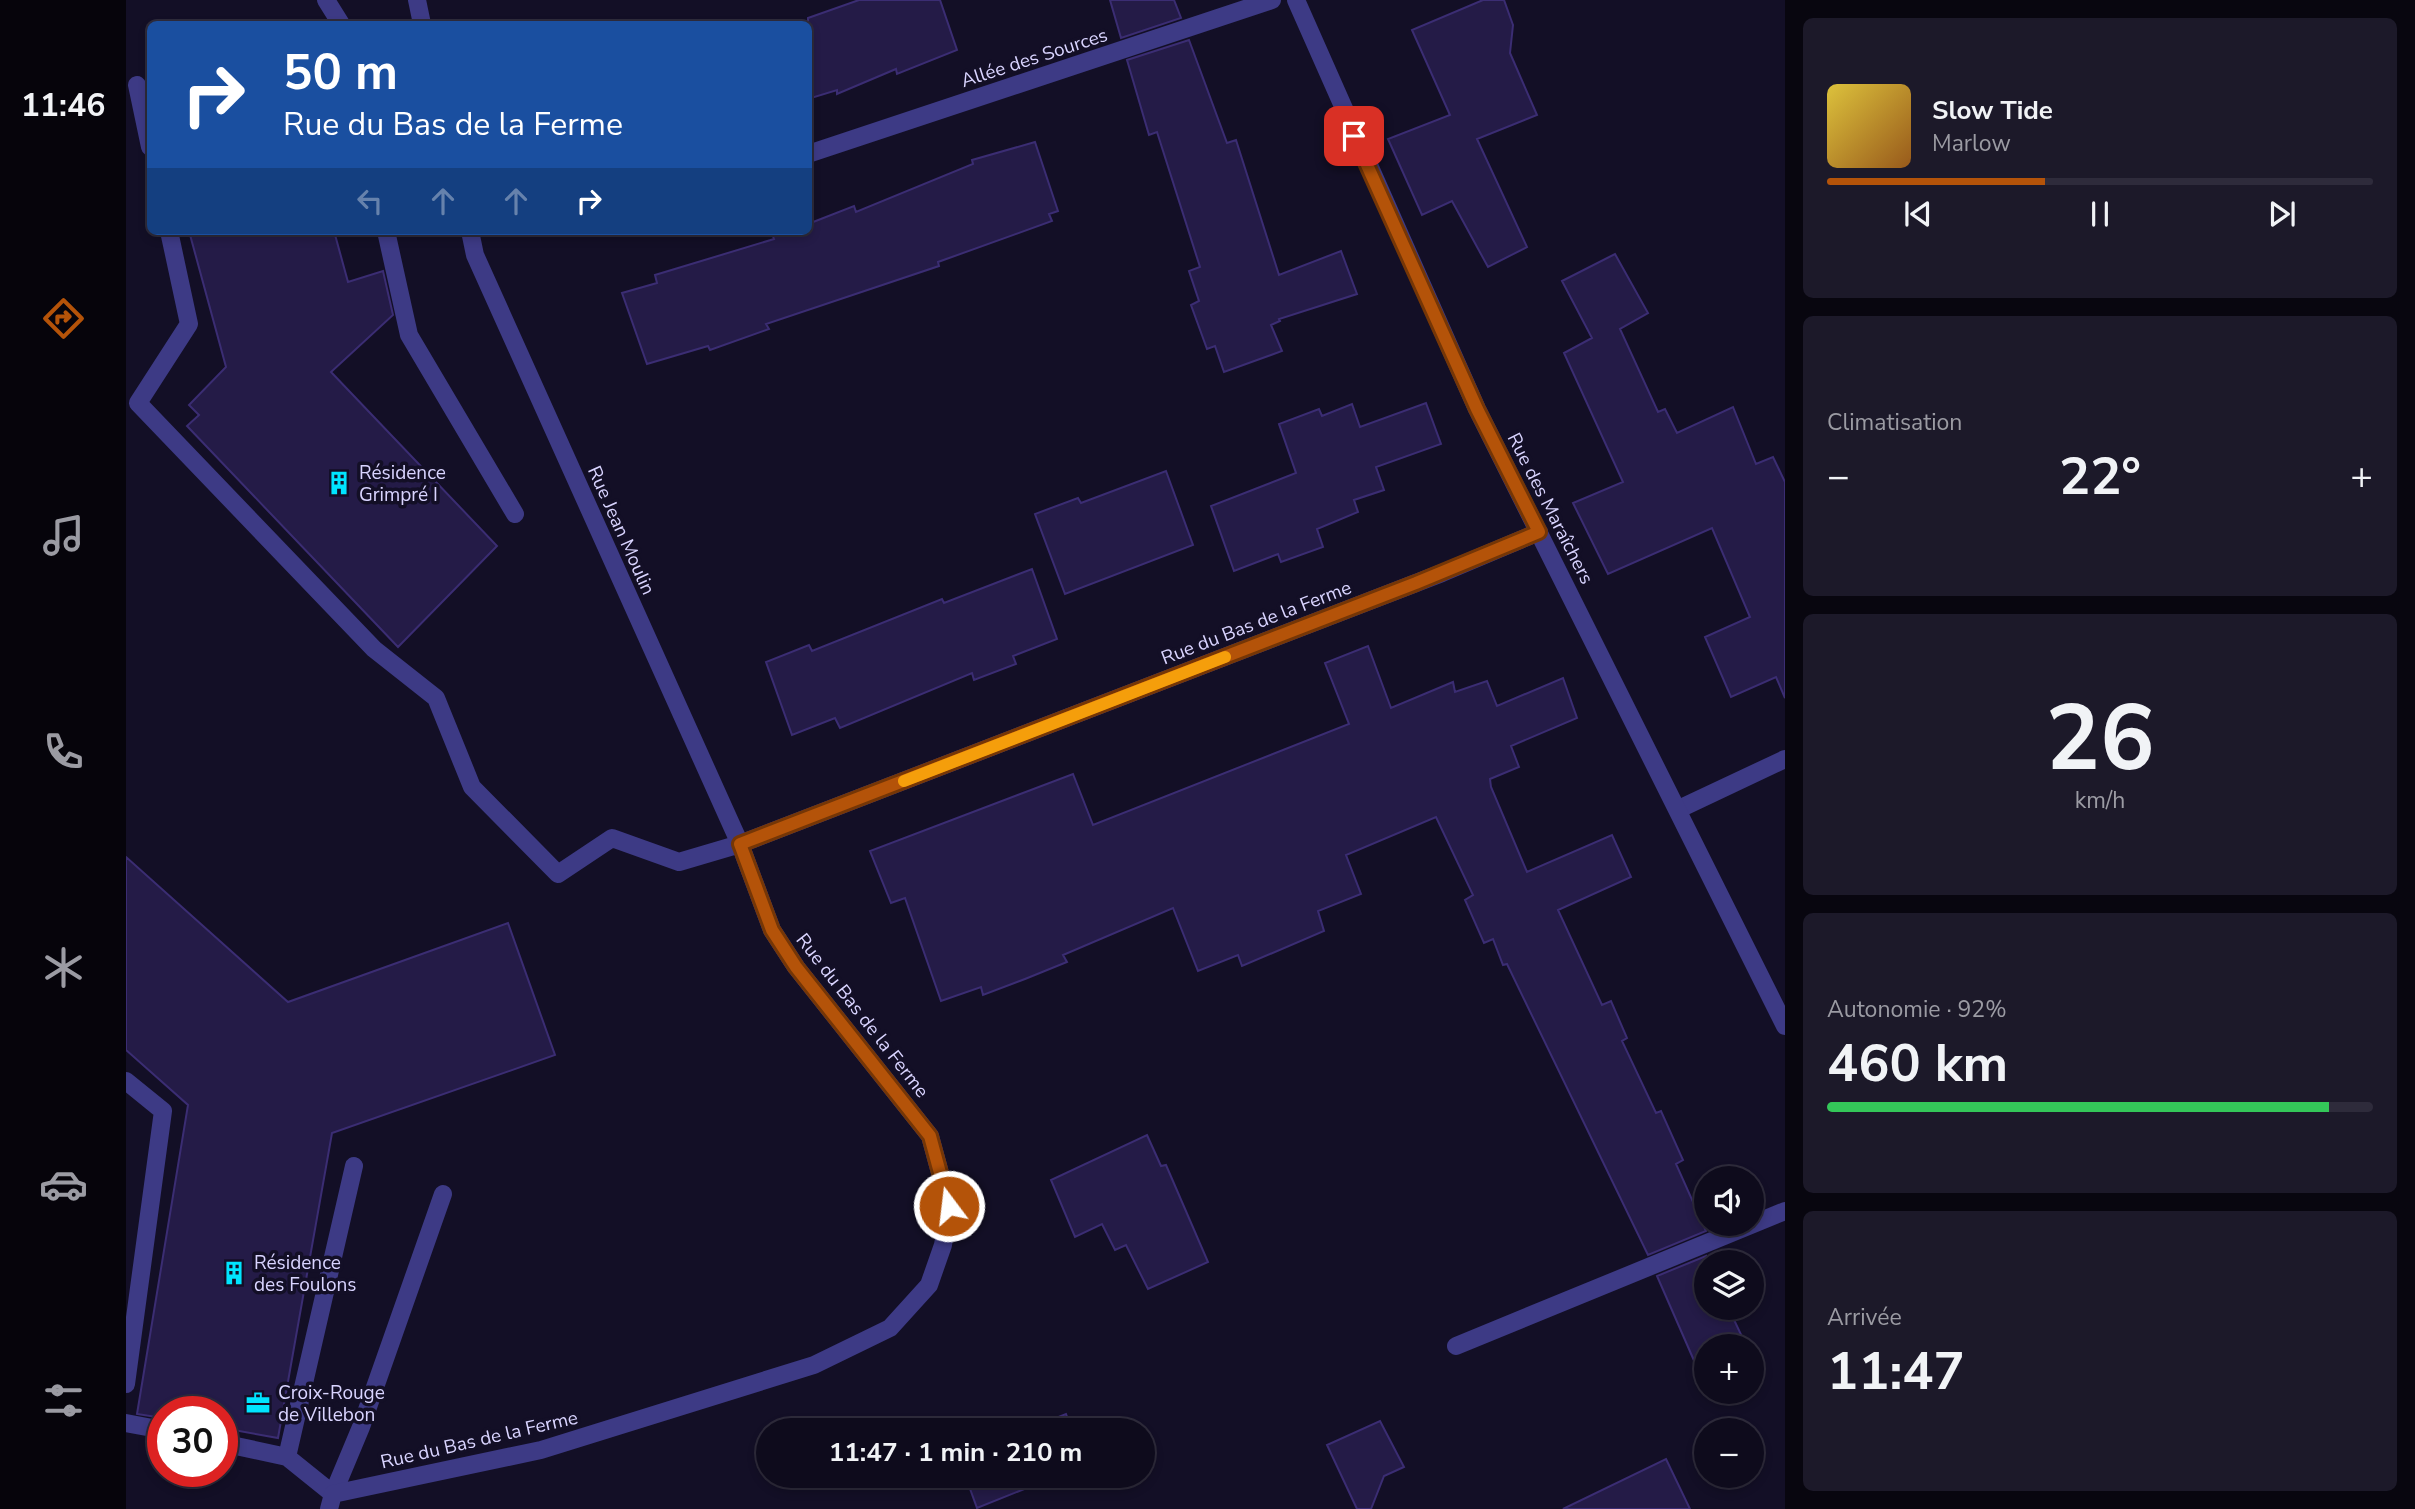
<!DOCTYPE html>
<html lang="fr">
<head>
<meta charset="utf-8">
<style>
	:root { --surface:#0e0b1c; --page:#1c1929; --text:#f1f3f6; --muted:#9b9ba3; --line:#2e2b3b; --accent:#b45309 }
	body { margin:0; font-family:"Nunito Sans",sans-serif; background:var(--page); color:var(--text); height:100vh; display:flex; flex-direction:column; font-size:26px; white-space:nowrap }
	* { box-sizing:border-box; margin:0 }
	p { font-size:23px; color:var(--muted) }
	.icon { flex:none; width:38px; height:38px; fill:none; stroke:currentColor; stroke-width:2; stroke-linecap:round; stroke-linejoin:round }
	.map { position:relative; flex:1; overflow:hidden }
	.details { display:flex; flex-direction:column; gap:18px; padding:18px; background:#08060f; width:630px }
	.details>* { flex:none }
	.guide { position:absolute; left:21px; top:21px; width:665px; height:214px; border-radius:10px; box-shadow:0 4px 10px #0003,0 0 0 2px var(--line); background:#1a4fa0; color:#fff; overflow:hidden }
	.tools { position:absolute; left:1568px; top:1166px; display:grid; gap:14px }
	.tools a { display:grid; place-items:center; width:70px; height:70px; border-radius:50%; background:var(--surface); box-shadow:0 4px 10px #0003,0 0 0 2px var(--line); font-size:35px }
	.speed { position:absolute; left:21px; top:1396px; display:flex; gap:14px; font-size:35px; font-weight:700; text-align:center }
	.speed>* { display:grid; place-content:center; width:91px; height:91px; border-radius:50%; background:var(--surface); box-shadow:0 4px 10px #0003,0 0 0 2px var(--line); line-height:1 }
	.speed .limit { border:10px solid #d22; background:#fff; color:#111 }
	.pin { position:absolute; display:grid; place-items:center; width:60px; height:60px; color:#fff; margin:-30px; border-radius:14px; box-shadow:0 4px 10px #0006 }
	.me { position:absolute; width:77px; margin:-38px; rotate:345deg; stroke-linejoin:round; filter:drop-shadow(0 0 5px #0008) }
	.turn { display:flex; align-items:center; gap:24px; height:147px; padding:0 21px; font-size:32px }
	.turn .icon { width:91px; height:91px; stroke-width:2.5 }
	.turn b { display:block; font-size:49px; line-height:60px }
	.lanes { display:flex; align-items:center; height:66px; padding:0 21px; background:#0003; justify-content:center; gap:35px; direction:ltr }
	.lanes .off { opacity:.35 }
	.big { font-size:52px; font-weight:700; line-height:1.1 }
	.details .card { flex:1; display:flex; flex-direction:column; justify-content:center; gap:10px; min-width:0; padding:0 24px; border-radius:10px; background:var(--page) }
	.details .dial { align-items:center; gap:0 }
	.dial b { font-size:91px; line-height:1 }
	.song { display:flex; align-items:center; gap:21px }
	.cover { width:84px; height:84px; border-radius:10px; background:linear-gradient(135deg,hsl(50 70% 55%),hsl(30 70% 35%)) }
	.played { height:7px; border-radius:4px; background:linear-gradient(90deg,var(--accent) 40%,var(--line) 40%) }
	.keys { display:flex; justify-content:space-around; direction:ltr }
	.heat { display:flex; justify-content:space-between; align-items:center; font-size:38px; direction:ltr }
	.charge { height:10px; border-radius:5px; background:linear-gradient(90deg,#34c759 92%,var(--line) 0) }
	.trip { position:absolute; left:630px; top:1418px; width:399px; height:70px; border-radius:35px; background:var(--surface); box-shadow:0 4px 10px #0003,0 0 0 2px var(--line); font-weight:700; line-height:70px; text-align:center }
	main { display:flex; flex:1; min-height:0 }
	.tabs { display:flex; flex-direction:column; width:126px; justify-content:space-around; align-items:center; background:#06040b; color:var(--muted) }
	.tabs .icon { width:49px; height:49px }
	.tabs .active { color:var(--accent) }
	.tabs b { font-size:32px; color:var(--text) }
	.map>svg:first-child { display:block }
	.building { fill:#241b47; stroke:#3b2d73; stroke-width:2 }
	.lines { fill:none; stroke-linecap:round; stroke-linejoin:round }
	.service { stroke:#3d3a85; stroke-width:18 }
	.minor { stroke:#3d3a85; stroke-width:18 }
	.route-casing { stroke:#753606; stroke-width:18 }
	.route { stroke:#b45309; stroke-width:12 }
	.slow { stroke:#f59e0b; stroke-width:12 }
	.labels { text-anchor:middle; stroke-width:7; stroke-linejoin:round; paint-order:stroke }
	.street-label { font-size:19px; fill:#d9d4ff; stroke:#130f26 }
	.poi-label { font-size:19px; fill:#d9d4ff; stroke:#130f26; text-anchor:start }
</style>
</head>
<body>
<main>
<nav class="tabs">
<b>11:46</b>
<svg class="icon active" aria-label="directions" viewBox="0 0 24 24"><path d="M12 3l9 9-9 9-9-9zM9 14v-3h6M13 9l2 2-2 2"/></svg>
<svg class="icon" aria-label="music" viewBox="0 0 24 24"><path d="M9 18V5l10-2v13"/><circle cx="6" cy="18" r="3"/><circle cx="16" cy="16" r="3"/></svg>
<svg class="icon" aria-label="phone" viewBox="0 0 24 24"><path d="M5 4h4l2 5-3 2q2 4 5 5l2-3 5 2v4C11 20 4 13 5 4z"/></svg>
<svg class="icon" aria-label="climate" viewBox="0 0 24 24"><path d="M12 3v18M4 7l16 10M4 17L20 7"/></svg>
<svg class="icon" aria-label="car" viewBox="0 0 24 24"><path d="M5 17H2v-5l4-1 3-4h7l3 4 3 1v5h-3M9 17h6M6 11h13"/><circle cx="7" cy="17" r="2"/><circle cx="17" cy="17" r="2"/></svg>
<svg class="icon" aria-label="filters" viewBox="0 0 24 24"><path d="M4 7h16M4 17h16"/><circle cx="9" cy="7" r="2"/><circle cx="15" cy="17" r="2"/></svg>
</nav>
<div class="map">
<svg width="1659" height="1509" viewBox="0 0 1659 1509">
	<rect width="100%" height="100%" fill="#130f26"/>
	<!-- building -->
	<path class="building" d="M733,0H814L831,50L771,74L770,69L711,94V90L682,99V18Z
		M984,0H1048L1055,18L995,38Z
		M1357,0H1378L1387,25L1384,53L1411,115L1351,139L1401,247L1362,267L1326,201L1296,215L1262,139L1324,115L1286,30Z
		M1063,40L1101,143L1110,140L1153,275L1215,251L1231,294L1153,319L1154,321L1145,325L1156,351L1098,372L1089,346L1081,349L1065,305L1073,301L1063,271L1074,267L1031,132L1023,135L1001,60Z
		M909,142L932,211L923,214L926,221L812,262L813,266L640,324L643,329L584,350L582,346L521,364L496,293L531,283L529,275L648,239L645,231H682V224L728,206L730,212L847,164L846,160Z
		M63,231H208L222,282L257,271L267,315L205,372L371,546L272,647L61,426L73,415L63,405L100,367Z
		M1489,254L1522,313L1494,329L1532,412L1539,409L1551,433L1607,407L1630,464L1647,457L1659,482V698L1650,677L1605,697L1579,637L1624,617L1586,528L1482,574L1447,503L1497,482L1438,353L1466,338L1436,281Z
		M1300,403L1315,444L1250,467L1258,490L1228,500L1232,512L1191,529L1197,547L1155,562L1152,554L1108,571L1085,506L1170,473L1153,424L1193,409L1196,416L1226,404L1234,427Z
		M1040,471L1067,545L939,594L909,514L952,498L955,503Z
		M906,569L931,639L887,656L890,664L848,680L846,673L714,728L709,718L666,735L640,662L683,645L686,651L816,599L818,603Z
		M1242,646L1265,708L1327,682L1329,692L1361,681L1371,706L1437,678L1451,718L1385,746L1393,767L1364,779L1365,787L1401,872L1486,835L1505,877L1432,910L1476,1005L1485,1001L1501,1038L1496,1041L1530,1113L1535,1111L1557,1160L1550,1164L1580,1231L1522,1255L1381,964L1377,965L1367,939L1358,943L1339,900L1347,895L1310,817L1220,855L1235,894L1192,911L1198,931L1116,966L1112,955L1072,971L1047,908L937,955L941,962L899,979L857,995L855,987L815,1001L779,898L765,903L744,851L947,774L967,825L1223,724L1199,663Z
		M0,857L162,1002L382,923L429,1055L206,1133L152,1438L96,1428V1412H37V1418L11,1414L62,1105L0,1050Z
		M1021,1135L1035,1166L1040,1165L1082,1262L1022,1289L1000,1245L989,1250L976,1224L949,1237L925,1180Z
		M1580,1256V1307H1602L1619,1343L1580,1346V1388L1531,1276Z
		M940,1414L946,1430H899Z
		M1254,1421L1278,1467L1258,1476L1245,1509H1231L1201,1445Z
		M1540,1459L1564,1509H1437Z
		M839,1475H933L851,1508Z"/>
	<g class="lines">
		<!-- service -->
		<path class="service" d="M200,0L215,24
			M11,85L24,147
			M43,231L63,324L12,403L248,649L310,698L346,787L432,874L486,838L553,862L614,844
			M260,231L283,335L389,514
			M1553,809L1659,759
			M0,1081L37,1111L0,1384
			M1330,1346L1659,1211
			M0,1423L37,1430
			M96,1443L161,1457L228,1166
			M161,1457L207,1494L235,1427L317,1194"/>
		<!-- minor -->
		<path class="minor" d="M291,0L296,24
			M1170,0L1351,409L1659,1026
			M682,154L1146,0
			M614,844L1316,573L1413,532
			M203,1509L207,1494L415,1450L688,1365L764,1328L803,1285L817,1245L823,1206L804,1136L670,967L646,930L614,844L349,255L344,231"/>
	</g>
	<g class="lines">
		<!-- route casing -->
		<g class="route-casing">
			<path id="route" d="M823,1206L804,1136L670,967L646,930L614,844L1290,583L1413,532L1351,409L1228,136"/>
		</g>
		<!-- route -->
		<use href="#route" class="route"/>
		<!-- slow -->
		<path class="slow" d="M778,781L1099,657"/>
	</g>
	<!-- icons -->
	<defs>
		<g id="building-bare" transform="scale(1.89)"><path d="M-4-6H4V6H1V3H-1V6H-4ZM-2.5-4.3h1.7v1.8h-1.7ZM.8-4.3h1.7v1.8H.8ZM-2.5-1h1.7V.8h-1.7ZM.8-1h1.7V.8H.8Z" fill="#00e5ff" stroke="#130f26" stroke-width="2.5" paint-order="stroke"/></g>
		<g id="office-bare" transform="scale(1.89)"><path d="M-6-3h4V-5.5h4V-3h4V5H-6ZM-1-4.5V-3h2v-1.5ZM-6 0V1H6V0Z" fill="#00e5ff" stroke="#130f26" stroke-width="2.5" paint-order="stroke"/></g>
	</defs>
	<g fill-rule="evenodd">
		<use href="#building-bare" x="213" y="483"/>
		<use href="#building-bare" x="108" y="1273"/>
		<use href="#office-bare" x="132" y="1403"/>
	</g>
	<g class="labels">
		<!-- street labels -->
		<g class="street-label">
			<text transform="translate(908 57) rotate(-18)" y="7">Allée des Sources</text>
			<text transform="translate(1425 508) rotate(63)" y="7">Rue des Maraîchers</text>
			<text transform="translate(496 530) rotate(66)" y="7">Rue Jean Moulin</text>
			<text transform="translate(1130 622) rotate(-21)" y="7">Rue du Bas de la Ferme</text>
			<text transform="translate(737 1015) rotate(52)" y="7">Rue du Bas de la Ferme</text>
			<text transform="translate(353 1439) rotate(-13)" y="7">Rue du Bas de la Ferme</text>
		</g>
		<!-- poi labels -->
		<g class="poi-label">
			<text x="233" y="479">Résidence<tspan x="233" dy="22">Grimpré I</tspan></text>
			<text x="128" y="1269">Résidence<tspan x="128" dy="22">des Foulons</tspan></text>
			<text x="152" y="1399">Croix-Rouge<tspan x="152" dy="22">de Villebon</tspan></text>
		</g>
	</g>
</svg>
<div class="tools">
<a><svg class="icon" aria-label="sound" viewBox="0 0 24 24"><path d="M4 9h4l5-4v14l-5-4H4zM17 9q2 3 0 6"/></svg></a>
<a><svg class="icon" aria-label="layers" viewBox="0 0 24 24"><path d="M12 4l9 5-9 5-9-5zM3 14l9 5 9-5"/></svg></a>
<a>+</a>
<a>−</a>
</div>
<div class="speed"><div class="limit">30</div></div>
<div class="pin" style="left:1228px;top:136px;background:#d93025"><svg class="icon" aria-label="arrive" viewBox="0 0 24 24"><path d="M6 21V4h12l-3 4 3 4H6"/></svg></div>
<svg class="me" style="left:823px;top:1206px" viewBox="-20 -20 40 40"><circle r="17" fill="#b45309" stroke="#fff" stroke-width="3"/><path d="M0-11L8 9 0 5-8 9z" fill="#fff"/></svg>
<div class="trip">11:47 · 1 min · 210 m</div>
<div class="guide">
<div class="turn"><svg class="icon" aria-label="right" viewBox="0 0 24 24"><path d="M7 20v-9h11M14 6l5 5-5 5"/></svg><div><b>50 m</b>Rue du Bas de la Ferme</div></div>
<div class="lanes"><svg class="icon off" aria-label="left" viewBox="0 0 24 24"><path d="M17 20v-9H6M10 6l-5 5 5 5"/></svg><svg class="icon off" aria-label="ahead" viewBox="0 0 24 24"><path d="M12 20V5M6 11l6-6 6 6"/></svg><svg class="icon off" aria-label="ahead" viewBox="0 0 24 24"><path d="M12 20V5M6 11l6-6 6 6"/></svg><svg class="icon" aria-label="right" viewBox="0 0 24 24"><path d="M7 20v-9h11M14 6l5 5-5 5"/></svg></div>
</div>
</div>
<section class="details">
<div class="card">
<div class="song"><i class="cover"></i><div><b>Slow Tide</b><p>Marlow</p></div></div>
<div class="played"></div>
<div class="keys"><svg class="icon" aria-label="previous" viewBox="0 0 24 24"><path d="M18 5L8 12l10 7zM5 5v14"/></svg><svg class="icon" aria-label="pause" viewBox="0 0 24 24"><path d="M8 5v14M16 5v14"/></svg><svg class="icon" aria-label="next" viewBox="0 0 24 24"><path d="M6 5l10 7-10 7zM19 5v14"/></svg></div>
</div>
<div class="card"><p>Climatisation</p>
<div class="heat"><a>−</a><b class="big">22°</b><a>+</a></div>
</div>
<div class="card dial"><b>26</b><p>km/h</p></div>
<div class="card"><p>Autonomie · 92%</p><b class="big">460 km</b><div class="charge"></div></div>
<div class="card"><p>Arrivée</p><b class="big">11:47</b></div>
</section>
</main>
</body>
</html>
